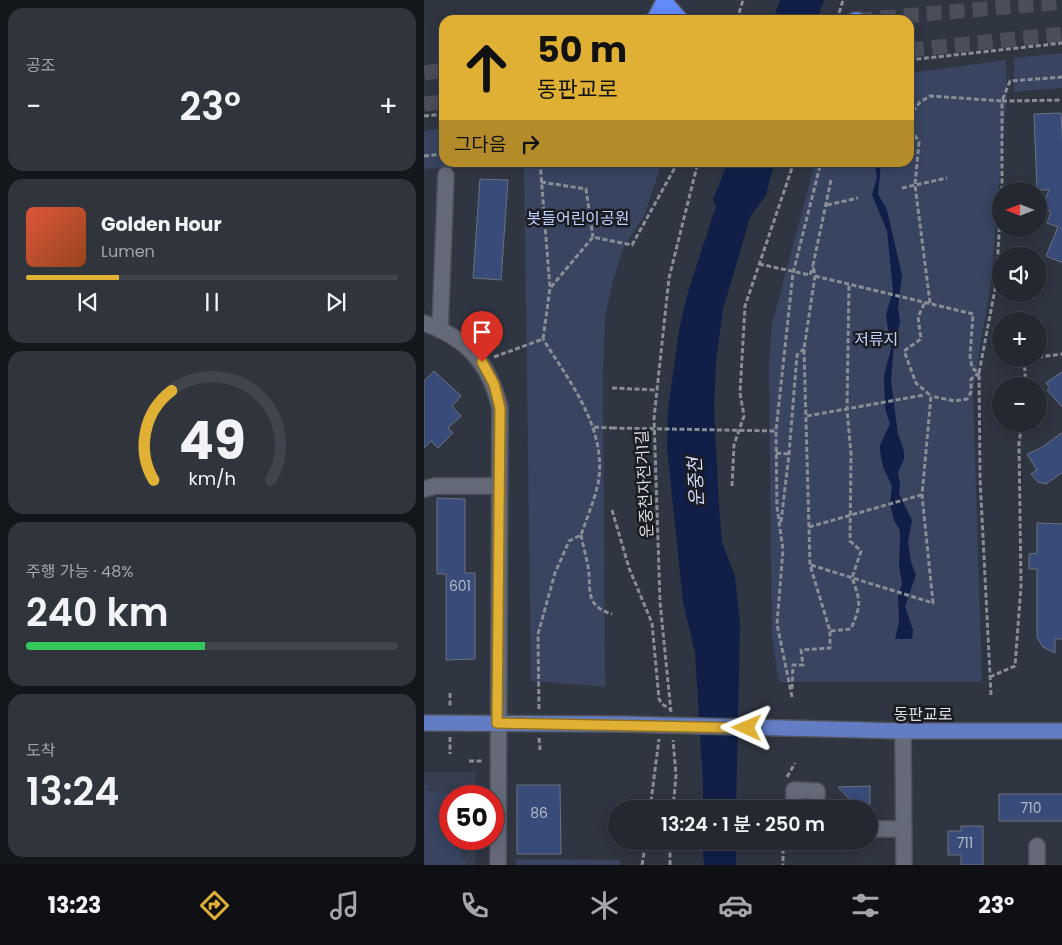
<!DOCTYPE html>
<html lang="ko">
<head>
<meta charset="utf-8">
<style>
	:root { --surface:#232831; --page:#2f343d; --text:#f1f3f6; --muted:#a3a6ab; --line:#40444d; --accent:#e0b034 }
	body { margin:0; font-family:Poppins,"Noto Sans KR",sans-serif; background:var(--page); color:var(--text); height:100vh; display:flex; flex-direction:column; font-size:19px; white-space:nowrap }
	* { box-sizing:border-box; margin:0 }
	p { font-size:16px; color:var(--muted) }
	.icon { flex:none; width:28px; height:28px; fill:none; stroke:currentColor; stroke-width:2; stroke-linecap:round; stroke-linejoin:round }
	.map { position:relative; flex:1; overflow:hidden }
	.side { display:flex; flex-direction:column; gap:8px; padding:8px; background:#13161b; width:424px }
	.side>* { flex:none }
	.top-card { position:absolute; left:15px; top:15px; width:475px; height:152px; border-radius:15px; box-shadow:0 2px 12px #0003,0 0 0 1px var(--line); background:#e0b034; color:#111; overflow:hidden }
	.needle { width:32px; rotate:270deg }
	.buttons { position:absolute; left:568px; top:182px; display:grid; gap:10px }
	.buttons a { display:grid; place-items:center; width:55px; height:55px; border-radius:50%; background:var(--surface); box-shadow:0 2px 12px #0003,0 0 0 1px var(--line); font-size:25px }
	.speed { position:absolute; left:15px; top:785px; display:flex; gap:10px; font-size:25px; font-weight:700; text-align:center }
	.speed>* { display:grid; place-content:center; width:65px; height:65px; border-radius:50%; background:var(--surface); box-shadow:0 2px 12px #0003,0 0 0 1px var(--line); line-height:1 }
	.speed .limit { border:8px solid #d22; background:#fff; color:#111 }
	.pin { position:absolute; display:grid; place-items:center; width:42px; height:42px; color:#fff; margin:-51px -21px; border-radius:50% 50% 50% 0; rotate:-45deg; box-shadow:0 0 5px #0007 }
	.pin .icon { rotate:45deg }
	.me { position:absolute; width:55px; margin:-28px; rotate:271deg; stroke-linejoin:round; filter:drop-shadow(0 0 4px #0008) }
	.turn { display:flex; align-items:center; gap:18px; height:105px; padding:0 15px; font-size:22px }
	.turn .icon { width:65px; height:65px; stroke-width:2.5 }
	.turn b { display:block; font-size:35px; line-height:42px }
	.then { display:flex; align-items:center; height:48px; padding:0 15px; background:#0003; gap:10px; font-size:19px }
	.big { font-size:38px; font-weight:600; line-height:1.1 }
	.side .widget { flex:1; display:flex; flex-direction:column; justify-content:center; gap:8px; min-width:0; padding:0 18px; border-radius:15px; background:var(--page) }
	.side .dial { align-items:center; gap:0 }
	.dial svg { height:130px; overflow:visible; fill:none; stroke:var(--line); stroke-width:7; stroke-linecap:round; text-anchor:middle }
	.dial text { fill:var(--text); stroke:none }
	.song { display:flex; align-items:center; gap:15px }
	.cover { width:60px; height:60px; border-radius:8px; background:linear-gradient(135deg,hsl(10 70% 55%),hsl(20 70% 35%)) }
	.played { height:5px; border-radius:2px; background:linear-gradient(90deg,var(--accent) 25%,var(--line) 25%) }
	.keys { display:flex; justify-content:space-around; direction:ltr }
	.heat { display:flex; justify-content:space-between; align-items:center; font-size:28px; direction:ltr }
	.charge { height:8px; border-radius:4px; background:linear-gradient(90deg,#34c759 48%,var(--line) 0) }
	.trip { position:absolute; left:184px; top:800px; width:270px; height:50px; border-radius:25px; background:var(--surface); box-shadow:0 2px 12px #0003,0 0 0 1px var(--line); font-weight:600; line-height:50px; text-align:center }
	.dock { display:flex; height:80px; justify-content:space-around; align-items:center; background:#0e1014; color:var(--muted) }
	.dock .icon { width:35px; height:35px }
	.dock .selected { color:var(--accent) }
	.dock b { font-size:22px; color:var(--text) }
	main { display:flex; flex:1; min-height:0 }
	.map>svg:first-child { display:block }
	.built { fill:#363e4f }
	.green { fill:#384460 }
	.water { fill:#111f48 }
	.building { fill:#394b78; stroke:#6b727f }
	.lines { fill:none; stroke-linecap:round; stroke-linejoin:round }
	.highway-tunnel { stroke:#494e5a; stroke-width:15; stroke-dasharray:15 8; stroke-linecap:butt }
	.minor-casing { stroke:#4e535c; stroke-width:18 }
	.major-casing { stroke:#4e535c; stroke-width:18 }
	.highway-casing { stroke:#4e535c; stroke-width:18 }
	.path { stroke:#888d96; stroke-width:3; stroke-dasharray:5 2.5; stroke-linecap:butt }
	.minor { stroke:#646a78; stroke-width:15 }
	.major { stroke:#637dc5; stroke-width:15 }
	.highway { stroke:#628af8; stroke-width:15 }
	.major-bridge-casing { stroke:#4e535c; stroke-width:18; stroke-linecap:butt }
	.path-bridge { stroke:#888d96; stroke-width:3; stroke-dasharray:5 2.5; stroke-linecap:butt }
	.major-bridge { stroke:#637dc5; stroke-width:15 }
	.route-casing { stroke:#927222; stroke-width:12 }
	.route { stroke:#e0b034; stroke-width:9 }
	.labels { text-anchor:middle; stroke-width:5; stroke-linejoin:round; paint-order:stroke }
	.number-label { font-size:14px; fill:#b2baca }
	.park-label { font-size:16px; fill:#bfd3ff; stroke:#1a1c22 }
	.street-label { font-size:16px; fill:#dbdfe6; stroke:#1a1c22 }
	.water-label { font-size:18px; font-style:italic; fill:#cedbf9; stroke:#1a1c22 }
</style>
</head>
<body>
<main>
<section class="side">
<div class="widget"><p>공조</p>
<div class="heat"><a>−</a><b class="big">23°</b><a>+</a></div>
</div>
<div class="widget">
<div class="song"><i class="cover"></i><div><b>Golden Hour</b><p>Lumen</p></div></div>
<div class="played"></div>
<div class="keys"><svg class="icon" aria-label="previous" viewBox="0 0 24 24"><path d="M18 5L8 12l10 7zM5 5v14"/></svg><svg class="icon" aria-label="pause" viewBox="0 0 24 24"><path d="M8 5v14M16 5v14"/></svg><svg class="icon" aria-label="next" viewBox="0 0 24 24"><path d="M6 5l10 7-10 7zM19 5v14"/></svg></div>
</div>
<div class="widget dial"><svg viewBox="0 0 100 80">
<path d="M14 69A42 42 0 1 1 86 69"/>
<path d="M14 69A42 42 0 0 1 25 14" stroke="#e0b034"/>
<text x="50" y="56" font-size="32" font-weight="700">49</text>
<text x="50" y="72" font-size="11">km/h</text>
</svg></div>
<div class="widget"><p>주행 가능 · 48%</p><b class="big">240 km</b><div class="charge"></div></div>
<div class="widget"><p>도착</p><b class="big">13:24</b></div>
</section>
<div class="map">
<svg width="639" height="865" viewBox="0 0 639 865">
	<rect width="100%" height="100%" fill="#2f3541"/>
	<!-- built -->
	<path class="built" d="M0,772H51V796H26V839H51V865H0Z"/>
	<!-- green -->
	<path class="green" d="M638,53V88L590,92V58Z
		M582,60L583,93L567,282L549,391L558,682H355L348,640L345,366L348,324L391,163L485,162V73Z
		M20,128V162L62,163L0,169V131Z
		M100,163H238L220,216L200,246L189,281L181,317L179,380L181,687L107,681Z
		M0,785H5V793H37V796H26V839H36L37,858L44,865H0Z
		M92,859L196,860V865H92Z"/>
	<!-- water -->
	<path class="water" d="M356,0H400L393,20H349Z
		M304,163H350L342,195L326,217L311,269L299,309L292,362L290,407L295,507L298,542L311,576L316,624L312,809H279V784L271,652L259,602L243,448L244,410L255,330L264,292L292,206L289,199Z
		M450,163H457L454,194L463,210L478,275L474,307L476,322L470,346L467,380L474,434L480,451V459L474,472L476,484L475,494L488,520L484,542L487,562L492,575L481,606L489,630L488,639H471L475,622L474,597L478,584L475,566L476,540V531L470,520L466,504L468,486L459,467L456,451V445L466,424L461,408L460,375L467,349L462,315L469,290L463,231L448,195L453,177Z
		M278,841H312V865H280Z"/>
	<!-- building -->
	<path class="building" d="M637,113L639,151V263L622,256L634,227L623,223L627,212L617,209L625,190H613L610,114Z
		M56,179L84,180L77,280L49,278Z
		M10,371L37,396L28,406L37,416L24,428L29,433L14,448L7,441L0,448V381Z
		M639,371V408L623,390L626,388L622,383Z
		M639,432V472L622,484L614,482L607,474L613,470L603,454L617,448Z
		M13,498L41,499V573H51V659L22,660V574H13Z
		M613,523L639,524V639H631V653L619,647L613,637V569H605V554L613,553Z
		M93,785H136L137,854H93Z
		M446,786V804L431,805L414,787Z
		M575,794H639V821H575Z
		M537,826H559V865H537V855H524V831H537Z"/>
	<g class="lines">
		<!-- highway-tunnel -->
		<path class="highway-tunnel" d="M434,20L639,2
			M485,50L639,34
			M0,73L20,70
			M0,104L20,102"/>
		<!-- minor casing -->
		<g class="minor-casing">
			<path id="minor" d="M0,323C44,339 65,363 76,408L74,865
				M16,329L22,175
				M0,489L11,486H76
				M479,731L480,865
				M370,809V790L393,791V809
				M445,829H479
				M613,846V865"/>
		</g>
		<!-- major casing -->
		<g class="major-casing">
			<path id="major" d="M0,723L196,724
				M359,728L479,731H639"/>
		</g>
		<!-- highway casing -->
		<g class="highway-casing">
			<path id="highway" d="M230,20L240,1L257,20
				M431,20H434"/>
		</g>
		<!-- path -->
		<path class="path" d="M313,20L319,0
			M413,20L419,0
			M485,60L639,43
			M0,116L20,114
			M0,156L20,154
			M407,180L389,265L391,276L380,349L386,565L406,631L427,629C437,605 437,602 428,578L437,551L426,541L427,454L423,410L425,284
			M117,182L162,189L169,237
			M478,188L523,178
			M578,191V101L639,100
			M403,205L434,198
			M335,264L386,275L389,266
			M391,276L549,314L546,356L548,368L555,373L547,379V392L543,399L531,401L507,396
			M127,287L169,237L208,245L254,162
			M506,303L491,185L495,142L487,129L489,111L496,102L506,96L578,101L586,81L639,77
			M70,357L119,339L126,288L116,162
			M614,357L639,354
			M602,386L600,360L605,359
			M188,388L232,390
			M383,416L500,395
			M170,427L188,428
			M352,453L365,454
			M308,486L310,445L320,416L316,393L321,306L370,162
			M188,510L205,568L228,623L235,699L238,704L246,709
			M357,522L365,454L373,355L380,349
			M385,527L497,495
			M157,535C159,545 162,556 164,566C168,589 159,605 188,614
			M387,565L509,603L498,495L507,396L492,383L480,351L497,339L494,317L501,302
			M566,677L591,666L597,586L595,443L598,424
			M368,689L369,665H379L377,650L406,648V631
			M26,693V708
			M567,695L556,478L555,373L572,284L576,218
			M368,697L353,624L359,550L353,507L352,431L369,273L397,162
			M115,709L114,634L131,573L145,541L157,535C163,518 170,501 174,484C184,430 146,382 119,339
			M247,712L236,602L230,418L245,278L274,162
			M26,737V754
			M115,738L116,750
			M45,761H59
			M363,777L371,763
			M226,809L235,739
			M249,809L252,775L249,740
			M359,841V865
			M218,865L222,841
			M246,865V841"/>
		<!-- minor -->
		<use href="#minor" class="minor"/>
		<!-- major -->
		<use href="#major" class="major"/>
		<!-- highway -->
		<use href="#highway" class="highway"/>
		<!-- major-bridge casing -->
		<g class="major-bridge-casing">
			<path id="major-bridge" d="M196,724L359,728"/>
		</g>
		<!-- path-bridge -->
		<path class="path-bridge" d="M188,428L352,431"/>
		<!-- major-bridge -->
		<use href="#major-bridge" class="major-bridge"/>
	</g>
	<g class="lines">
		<!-- route casing -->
		<g class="route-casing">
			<path id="route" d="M58,362L70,384L76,408L73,723L323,728"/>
		</g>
		<!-- route -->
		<use href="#route" class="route"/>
	</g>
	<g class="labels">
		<!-- number labels -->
		<g class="number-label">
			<text x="36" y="591">601</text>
			<text x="607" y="813">710</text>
			<text x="115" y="818">86</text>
			<text x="541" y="848">711</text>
		</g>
		<!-- park labels -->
		<g class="park-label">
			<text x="154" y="224">봇들어린이공원</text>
			<text x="452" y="345">저류지</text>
		</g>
		<!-- street labels -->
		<g class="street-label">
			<text transform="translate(220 484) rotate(-93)" y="6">운중천자전거1길</text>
			<text x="499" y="720">동판교로</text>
		</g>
		<!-- water labels -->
		<g class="water-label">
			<text transform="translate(272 482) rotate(-93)" y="6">운중천</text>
		</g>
	</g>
</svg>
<div class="buttons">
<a><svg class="needle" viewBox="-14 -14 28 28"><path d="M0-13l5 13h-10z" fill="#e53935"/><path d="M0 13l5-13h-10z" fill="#a3a6ab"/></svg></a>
<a><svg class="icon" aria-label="sound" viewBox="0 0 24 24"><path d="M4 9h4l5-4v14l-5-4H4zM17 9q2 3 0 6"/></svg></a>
<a>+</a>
<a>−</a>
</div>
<div class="speed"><div class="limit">50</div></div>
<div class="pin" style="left:58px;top:362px;background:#d93025"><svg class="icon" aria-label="arrive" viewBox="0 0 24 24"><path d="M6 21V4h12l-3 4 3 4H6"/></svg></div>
<svg class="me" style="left:323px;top:728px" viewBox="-20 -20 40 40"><path d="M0-17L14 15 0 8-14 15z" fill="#e0b034" stroke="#fff" stroke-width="4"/></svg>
<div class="trip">13:24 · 1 분 · 250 m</div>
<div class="top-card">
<div class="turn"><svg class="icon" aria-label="ahead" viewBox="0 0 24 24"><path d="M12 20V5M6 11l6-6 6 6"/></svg><div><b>50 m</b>동판교로</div></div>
<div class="then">그다음<svg class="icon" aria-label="right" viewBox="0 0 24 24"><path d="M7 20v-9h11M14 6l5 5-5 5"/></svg></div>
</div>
</div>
</main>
<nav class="dock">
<b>13:23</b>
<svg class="icon selected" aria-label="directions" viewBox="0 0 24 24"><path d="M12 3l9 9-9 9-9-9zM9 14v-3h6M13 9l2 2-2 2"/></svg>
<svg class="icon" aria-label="music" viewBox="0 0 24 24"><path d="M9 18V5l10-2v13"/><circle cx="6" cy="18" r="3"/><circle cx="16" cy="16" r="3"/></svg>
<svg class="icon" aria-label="phone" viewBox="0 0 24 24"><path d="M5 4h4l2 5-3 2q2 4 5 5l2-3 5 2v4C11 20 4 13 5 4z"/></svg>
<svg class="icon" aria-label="climate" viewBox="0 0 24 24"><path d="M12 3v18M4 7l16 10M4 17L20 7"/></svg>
<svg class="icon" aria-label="car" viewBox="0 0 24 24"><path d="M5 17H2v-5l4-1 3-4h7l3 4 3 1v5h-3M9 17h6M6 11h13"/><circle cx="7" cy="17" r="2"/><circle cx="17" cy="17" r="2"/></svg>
<svg class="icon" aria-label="filters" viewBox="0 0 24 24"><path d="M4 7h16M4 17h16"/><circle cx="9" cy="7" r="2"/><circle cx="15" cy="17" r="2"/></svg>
<b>23°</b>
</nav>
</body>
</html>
